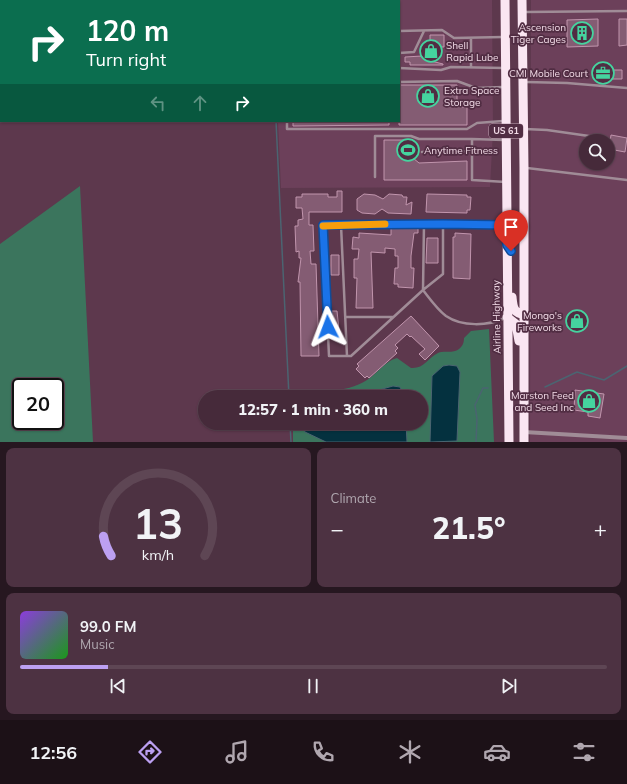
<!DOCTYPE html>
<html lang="en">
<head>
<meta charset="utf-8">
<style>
	:root { --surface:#462a3a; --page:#4d3242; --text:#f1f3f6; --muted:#b0a7af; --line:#5e4654; --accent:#bca0f2 }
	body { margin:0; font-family:Mulish,sans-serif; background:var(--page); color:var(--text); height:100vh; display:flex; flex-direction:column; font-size:15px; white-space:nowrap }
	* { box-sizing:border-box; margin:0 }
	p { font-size:13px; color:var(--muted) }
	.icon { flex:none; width:22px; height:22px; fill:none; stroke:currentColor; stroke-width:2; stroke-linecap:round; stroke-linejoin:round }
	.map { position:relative; height:442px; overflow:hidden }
	.drawer { display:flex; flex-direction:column; gap:6px; padding:6px; background:#261720; flex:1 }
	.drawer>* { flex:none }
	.hud { position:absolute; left:0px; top:0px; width:400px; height:122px; box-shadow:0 1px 3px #0004,0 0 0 1px var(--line); background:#0b6e4f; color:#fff; overflow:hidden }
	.tools { position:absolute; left:579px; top:134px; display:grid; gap:8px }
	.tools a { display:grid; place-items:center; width:36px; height:36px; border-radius:50%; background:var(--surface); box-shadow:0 1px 3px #0004,0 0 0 1px var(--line); font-size:20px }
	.speed { position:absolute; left:12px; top:378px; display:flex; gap:8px; font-size:20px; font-weight:700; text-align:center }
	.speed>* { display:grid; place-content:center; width:52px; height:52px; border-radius:50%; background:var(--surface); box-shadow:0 1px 3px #0004,0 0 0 1px var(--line); line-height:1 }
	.speed .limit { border:2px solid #111; border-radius:6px; background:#fff; color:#111 }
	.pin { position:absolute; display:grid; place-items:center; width:34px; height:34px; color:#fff; margin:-41px -17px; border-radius:50% 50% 50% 0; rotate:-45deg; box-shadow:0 0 4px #0007 }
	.pin .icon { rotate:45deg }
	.me { position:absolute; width:44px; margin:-22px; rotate:357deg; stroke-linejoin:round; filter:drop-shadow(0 0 3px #0008) }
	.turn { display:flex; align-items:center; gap:14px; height:84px; padding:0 20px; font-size:18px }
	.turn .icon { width:52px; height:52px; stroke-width:2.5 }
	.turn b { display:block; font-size:28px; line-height:34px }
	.lanes { display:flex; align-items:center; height:38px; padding:0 20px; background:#0003; justify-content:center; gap:20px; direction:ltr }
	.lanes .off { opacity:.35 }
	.big { font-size:30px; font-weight:800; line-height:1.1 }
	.drawer .card { flex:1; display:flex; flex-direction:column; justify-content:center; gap:6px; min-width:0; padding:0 14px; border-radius:8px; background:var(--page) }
	.drawer .dial { align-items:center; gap:0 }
	.dial svg { height:104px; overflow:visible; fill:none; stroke:var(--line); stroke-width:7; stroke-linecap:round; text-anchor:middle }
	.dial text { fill:var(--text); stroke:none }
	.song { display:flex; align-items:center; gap:12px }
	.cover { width:48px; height:48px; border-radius:6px; background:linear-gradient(135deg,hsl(270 70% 55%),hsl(120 70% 35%)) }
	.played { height:4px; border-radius:2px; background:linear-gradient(90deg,var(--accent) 15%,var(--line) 15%) }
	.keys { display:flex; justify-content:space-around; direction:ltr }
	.heat { display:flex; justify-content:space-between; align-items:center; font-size:22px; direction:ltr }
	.drawer .tiles { flex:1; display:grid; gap:6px; grid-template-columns:1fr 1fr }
	.card:last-child { grid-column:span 2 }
	.trip { position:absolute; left:198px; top:390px; width:230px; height:40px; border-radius:20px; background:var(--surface); box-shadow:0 1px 3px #0004,0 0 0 1px var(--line); font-weight:800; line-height:40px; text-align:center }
	.tabs { display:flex; height:64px; justify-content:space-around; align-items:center; background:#1c1117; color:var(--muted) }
	.tabs .icon { width:28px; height:28px }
	.tabs .current { color:var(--accent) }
	.tabs b { font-size:18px; color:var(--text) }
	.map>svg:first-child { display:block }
	.built { fill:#6c405a; fill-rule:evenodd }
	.green { fill:#3b755d; fill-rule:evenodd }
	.water { fill:#04313f; stroke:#4b6471 }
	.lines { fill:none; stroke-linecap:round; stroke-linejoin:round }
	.stream { stroke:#4b6471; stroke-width:1.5 }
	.building { fill:#845c73; stroke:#c195ad }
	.service { stroke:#a08c97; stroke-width:2.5 }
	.minor { stroke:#a08c97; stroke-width:4 }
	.trunk { stroke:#fae6f2; stroke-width:9 }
	.route-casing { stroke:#114b97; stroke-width:10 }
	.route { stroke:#1a73e8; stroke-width:7 }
	.slow { stroke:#f59e0b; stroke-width:7 }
	.labels { text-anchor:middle; stroke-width:3.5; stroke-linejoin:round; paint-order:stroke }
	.shield { fill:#512d43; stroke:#c2a7b6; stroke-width:1 }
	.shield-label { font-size:9px; font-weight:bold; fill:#f2dbe7 }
	.poi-label { font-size:10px; fill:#f2dbe7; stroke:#512d43; text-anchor:end }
	.street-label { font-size:10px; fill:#f2dbe7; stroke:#512d43 }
</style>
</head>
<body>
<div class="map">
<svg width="627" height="442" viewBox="0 0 627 442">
	<rect width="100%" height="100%" fill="#5d384d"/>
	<!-- built -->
	<path class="built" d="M273,0H492L493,131L490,187L281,188L278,121H399V1Z
		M531,0H627V442H530ZM586,141H608V163H586Z"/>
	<!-- green -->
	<path class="green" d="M80,186L93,442H0V244ZM21,387H55V421H21Z
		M489,329L494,442H293V423H421V397H292L291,392C317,391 345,394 367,380C378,373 385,361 397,358L411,368C424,369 428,358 438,353C444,350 453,354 459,349C463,346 464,342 464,338L471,331Z"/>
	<!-- water -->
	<path class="water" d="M449,365L457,366L460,372L457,441L430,442L432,376L443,366Z
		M393,386L400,387L405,397H346C355,393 366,387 375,391Z
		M303,423H406L407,442H326L305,432L302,427Z"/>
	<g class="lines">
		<!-- stream -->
		<path class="stream" d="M271,0V1
			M276,121L289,397
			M545,387L577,372L604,380L627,366
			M290,423L291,442
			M476,442L477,419L475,405L483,388H488"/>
	</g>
	<!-- building -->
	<path class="building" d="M598,19V46L567,47V20Z
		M619,19H627V45L619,46Z
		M430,35H444V47H441V55L431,61L443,64V65H410V62H405V57L422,56L421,46H430Z
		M595,68L603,70H622V79H595Z
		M399,85H457V107H467V125H399Z
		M293,121H389V125L293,126Z
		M611,135L627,138L625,152L609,149Z
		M384,140H413V158L419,163L467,161V180H384Z
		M337,191H342V212H309V225H313L314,251H310L311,264H316L319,356H301L300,282H298L301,258H299V251L296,252L295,226H298V220L303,219L302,208H296V197H302V194H328V197H337Z
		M364,194L375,195L383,199L389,194L402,195L403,197H407L406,205L412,202L411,214L388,213L382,209L375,214L362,213L357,210V199Z
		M427,194L467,195V197H471L470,210H467V213L426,212Z
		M391,227H418V233H414L411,256V268H414L413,288L398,287V284H394L395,268H398V256H395V249L385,248V253L371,252L373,308H356L357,278H354V259H358L359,249H352L353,237L359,238V233L391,235Z
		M455,233L471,234L470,279L453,278V237H455Z
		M427,238H438V263H426Z
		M331,255H339V275H331Z
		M330,311H337L339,330H331Z
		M411,316L439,346L425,360L419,354L425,349L411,336L410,337L407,334L395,345L398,348L395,351L397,353L369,378L367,376L365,378L356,369L359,366L357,364Z
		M575,390L604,394L600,418L588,416V412L574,410Z"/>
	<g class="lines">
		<!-- service -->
		<path class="service" d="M525,12L627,11
			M399,31L442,30L454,38L503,37
			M399,53L414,52L424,31
			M471,67V38
			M399,68L441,70L451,67L504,68
			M399,82L457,81L476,88L503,87
			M526,82L567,83L627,88
			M287,121V129H467L477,123L503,121
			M525,129L547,130L603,138
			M504,140L472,139V180L506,182
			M422,152L472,151
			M527,168L627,180
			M375,177V136H411L419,139H472
			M424,224L423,290L351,356H329L323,225L443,224V274L423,290C430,299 437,309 446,316C462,327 488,326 505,318
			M443,224L506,225
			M341,225L347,356
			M346,317H393"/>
		<!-- minor -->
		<path class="minor" d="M77,1V0
			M0,93L1,92
			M524,432L627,438"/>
		<!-- trunk -->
		<path class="trunk" d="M505,0L509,442
			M522,0L524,168V442
			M512,297C513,307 513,313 525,315
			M507,317L516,324L519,341"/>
	</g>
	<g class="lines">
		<!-- route casing -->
		<g class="route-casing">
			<path id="route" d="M328,327L323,225L443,224L506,225L507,245L511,251"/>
		</g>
		<!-- route -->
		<use href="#route" class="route"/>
		<!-- slow -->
		<path class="slow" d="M323,226L385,224"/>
	</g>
	<!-- icons -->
	<defs>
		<g id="building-ring" transform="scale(1.15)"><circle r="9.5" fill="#512d43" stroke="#45d49f" stroke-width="1.5"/><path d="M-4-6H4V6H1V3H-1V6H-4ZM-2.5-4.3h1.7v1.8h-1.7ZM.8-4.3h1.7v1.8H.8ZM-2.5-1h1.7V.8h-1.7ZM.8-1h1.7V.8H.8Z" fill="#45d49f"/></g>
		<g id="shop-ring" transform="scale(1.15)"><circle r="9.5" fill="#512d43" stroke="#45d49f" stroke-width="1.5"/><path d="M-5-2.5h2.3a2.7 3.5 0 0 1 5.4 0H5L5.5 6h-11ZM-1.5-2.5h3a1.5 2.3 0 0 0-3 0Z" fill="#45d49f"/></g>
		<g id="office-ring" transform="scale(1.15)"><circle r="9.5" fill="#512d43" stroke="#45d49f" stroke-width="1.5"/><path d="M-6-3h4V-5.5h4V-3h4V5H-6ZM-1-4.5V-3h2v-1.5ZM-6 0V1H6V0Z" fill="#45d49f"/></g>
		<g id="stadium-ring" transform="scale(1.15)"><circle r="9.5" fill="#512d43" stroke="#45d49f" stroke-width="1.5"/><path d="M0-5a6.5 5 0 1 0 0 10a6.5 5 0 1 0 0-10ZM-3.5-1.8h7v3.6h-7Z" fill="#45d49f"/></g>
	</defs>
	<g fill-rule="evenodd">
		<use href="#building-ring" x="582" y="33"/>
		<use href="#shop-ring" x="431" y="51"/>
		<use href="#office-ring" x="603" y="73"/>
		<use href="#shop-ring" x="428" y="96"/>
		<use href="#stadium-ring" x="408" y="150"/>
		<use href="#shop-ring" x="577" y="321"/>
		<use href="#shop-ring" x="589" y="401"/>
	</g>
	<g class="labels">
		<!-- shield labels -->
		<rect class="shield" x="489" y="124" width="34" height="14" rx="3"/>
		<g class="shield-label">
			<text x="506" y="134">US 61</text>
		</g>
		<!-- poi labels -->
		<g class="poi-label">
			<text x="566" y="31">Ascension<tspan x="566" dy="12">Tiger Cages</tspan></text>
			<text x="446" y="49" text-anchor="start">Shell<tspan x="446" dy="12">Rapid Lube</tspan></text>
			<text x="588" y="77">CMI Mobile Court</text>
			<text x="444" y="94" text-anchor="start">Extra Space<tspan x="444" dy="12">Storage</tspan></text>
			<text x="424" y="154" text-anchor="start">Anytime Fitness</text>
			<text x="562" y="319">Mongo's<tspan x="562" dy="12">Fireworks</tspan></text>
			<text x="574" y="399">Marston Feed<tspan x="574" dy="12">and Seed Inc</tspan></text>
		</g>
		<!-- street labels -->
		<g class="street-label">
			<text transform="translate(496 317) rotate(-91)" y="4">Airline Highway</text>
		</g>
	</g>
</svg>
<div class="tools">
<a><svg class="icon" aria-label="search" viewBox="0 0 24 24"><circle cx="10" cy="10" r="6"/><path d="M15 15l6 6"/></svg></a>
</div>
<div class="speed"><div class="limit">20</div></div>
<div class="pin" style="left:511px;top:251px;background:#d93025"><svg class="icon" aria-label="arrive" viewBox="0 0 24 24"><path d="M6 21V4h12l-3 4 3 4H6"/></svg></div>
<svg class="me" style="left:328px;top:327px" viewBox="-20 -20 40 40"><path d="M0-17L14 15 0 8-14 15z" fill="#1a73e8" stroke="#fff" stroke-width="4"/></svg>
<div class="trip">12:57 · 1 min · 360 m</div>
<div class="hud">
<div class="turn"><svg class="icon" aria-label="right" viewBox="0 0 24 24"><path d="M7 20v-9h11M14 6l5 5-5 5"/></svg><div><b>120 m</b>Turn right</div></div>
<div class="lanes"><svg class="icon off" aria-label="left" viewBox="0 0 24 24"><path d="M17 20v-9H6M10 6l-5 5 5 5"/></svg><svg class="icon off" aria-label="ahead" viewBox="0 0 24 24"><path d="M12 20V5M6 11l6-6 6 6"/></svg><svg class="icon" aria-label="right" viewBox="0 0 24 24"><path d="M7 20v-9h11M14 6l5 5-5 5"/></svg></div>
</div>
</div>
<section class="drawer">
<div class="tiles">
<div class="card dial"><svg viewBox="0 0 100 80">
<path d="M14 69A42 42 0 1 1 86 69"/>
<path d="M14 69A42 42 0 0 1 8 54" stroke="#bca0f2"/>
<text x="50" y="56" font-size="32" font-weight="700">13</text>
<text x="50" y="72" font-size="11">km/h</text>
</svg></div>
<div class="card"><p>Climate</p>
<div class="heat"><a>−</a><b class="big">21.5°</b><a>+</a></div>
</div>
<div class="card">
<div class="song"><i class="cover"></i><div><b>99.0 FM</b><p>Music</p></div></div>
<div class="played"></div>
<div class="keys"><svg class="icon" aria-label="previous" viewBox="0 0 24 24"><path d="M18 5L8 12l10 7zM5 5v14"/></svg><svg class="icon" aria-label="pause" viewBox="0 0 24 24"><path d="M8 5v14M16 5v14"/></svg><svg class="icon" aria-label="next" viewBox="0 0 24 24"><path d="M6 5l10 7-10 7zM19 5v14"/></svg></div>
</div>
</div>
</section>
<nav class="tabs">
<b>12:56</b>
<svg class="icon current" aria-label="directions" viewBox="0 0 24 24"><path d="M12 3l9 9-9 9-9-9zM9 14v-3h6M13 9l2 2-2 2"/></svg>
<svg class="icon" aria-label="music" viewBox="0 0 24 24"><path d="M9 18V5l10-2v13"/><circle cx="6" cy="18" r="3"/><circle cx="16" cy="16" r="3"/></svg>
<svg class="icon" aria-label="phone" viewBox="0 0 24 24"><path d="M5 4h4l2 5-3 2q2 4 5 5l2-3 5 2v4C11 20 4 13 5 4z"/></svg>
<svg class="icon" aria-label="climate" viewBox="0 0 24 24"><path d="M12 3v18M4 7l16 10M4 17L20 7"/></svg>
<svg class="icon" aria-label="car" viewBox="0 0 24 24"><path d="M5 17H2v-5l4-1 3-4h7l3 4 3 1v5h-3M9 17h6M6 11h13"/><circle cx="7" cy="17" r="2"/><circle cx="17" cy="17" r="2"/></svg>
<svg class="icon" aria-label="filters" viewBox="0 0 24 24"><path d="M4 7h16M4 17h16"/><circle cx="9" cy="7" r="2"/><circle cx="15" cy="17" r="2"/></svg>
</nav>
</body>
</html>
